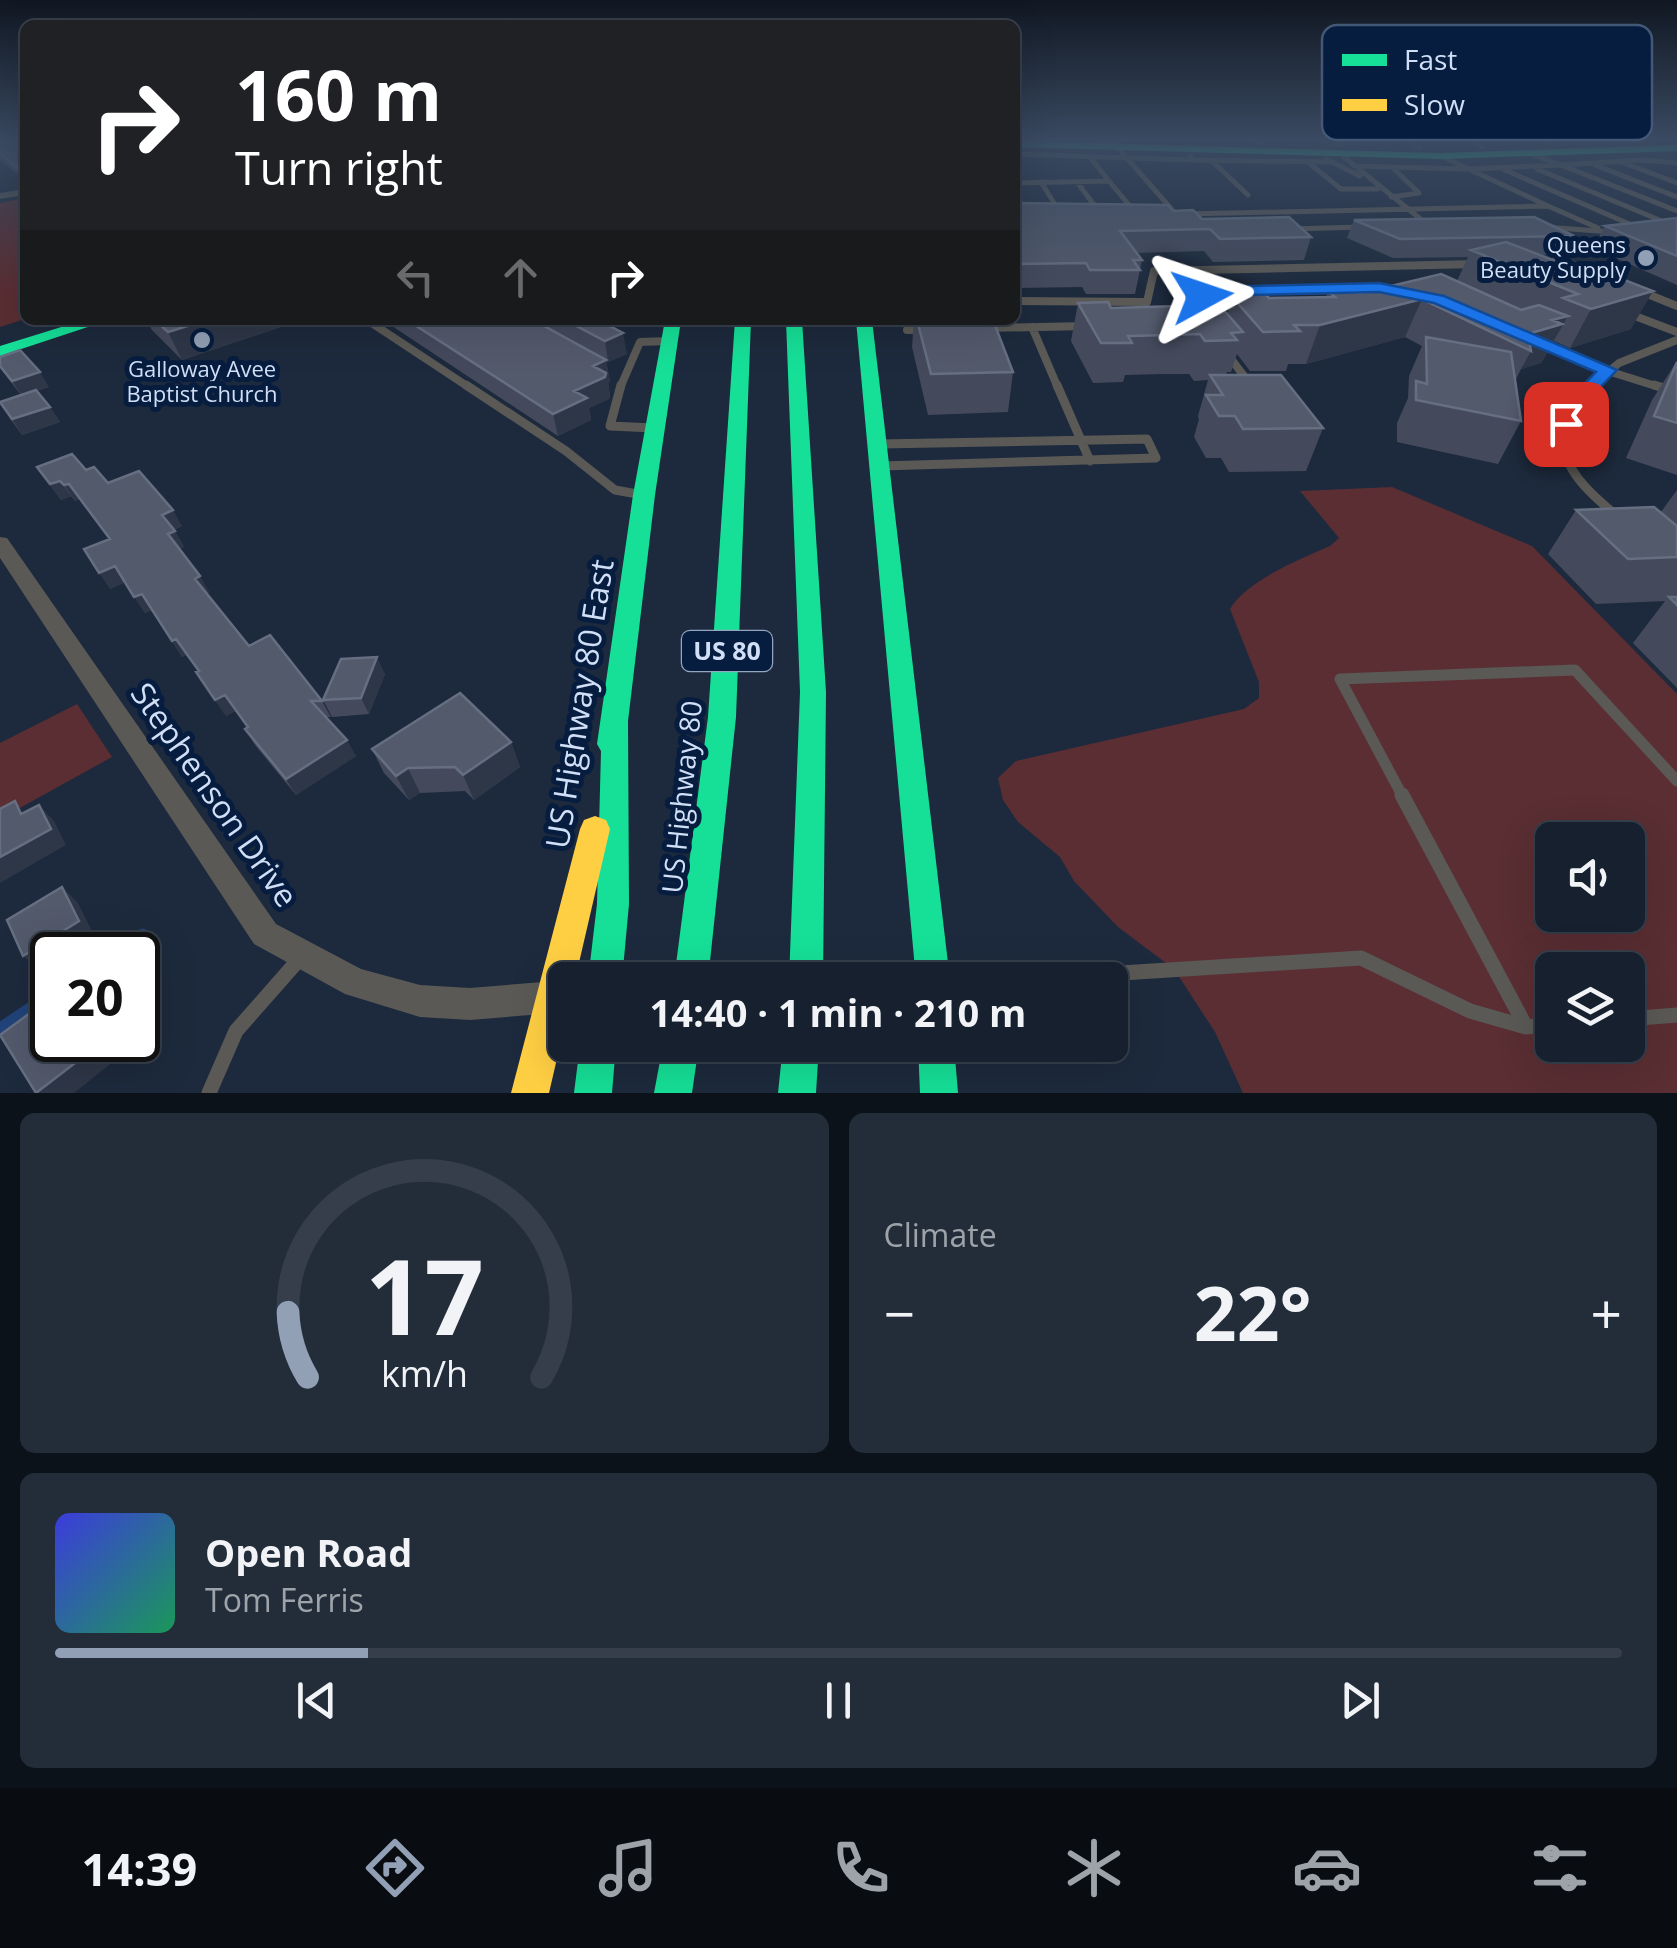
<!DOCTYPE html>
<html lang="en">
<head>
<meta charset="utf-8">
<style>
	:root { --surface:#16202e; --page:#232d3a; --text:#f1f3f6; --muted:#9ea3aa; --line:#353e4a; --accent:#91a0b5 }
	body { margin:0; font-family:"Open Sans",sans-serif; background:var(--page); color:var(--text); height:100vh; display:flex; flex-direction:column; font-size:38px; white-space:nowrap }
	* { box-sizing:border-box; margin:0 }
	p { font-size:32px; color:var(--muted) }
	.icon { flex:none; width:55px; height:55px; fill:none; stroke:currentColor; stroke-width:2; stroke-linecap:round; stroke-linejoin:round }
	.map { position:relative; height:1093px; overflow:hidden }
	.details { display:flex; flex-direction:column; gap:20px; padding:20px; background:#0c1219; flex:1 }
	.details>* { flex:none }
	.banner { position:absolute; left:20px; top:20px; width:1000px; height:305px; border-radius:15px; box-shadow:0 10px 40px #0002,0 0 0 2px var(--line); background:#202124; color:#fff; overflow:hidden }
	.buttons { position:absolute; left:1535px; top:822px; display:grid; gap:20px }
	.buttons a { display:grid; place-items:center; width:110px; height:110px; border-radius:15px; background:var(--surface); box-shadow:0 10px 40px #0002,0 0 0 2px var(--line); font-size:50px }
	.speed { position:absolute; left:30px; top:932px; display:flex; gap:20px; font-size:50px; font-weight:700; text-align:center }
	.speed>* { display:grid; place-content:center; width:130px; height:130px; border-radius:50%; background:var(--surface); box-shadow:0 10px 40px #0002,0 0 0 2px var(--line); line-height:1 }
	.speed .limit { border:5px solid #111; border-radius:15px; background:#fff; color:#111 }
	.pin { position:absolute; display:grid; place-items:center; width:85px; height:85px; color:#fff; margin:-42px; border-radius:20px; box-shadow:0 5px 15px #0006 }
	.me { position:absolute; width:110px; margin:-55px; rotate:85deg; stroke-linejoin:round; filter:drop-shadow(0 0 8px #0008) }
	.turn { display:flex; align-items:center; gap:35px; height:210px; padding:0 50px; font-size:45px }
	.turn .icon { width:130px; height:130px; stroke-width:2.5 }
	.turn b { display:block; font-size:70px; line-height:85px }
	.lanes { display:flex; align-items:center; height:95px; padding:0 50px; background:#0003; justify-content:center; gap:50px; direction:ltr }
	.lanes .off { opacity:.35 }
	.big { font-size:75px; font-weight:700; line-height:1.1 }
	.details .widget { flex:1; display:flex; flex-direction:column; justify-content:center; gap:15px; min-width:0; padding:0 35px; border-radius:15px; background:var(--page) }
	.details .dial { align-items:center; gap:0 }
	.dial svg { height:260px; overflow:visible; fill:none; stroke:var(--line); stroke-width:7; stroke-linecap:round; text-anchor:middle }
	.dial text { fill:var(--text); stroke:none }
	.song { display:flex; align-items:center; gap:30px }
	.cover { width:120px; height:120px; border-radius:15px; background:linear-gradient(135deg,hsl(240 70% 55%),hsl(150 70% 35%)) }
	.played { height:10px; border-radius:5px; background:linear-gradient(90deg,var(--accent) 20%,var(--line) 20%) }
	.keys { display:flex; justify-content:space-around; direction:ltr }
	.heat { display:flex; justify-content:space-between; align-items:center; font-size:55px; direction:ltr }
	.details .tiles { flex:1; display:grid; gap:20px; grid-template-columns:1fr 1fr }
	.widget:last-child { grid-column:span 2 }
	.trip { position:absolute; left:548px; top:962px; width:580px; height:100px; border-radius:15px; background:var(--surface); box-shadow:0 10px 40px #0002,0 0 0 2px var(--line); font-weight:700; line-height:100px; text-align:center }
	.dock { display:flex; height:160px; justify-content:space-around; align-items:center; background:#090d12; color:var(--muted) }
	.dock .icon { width:70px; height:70px }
	.dock .active { color:var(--accent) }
	.dock b { font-size:45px; color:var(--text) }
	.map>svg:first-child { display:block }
	.green { fill:#5a2e33; fill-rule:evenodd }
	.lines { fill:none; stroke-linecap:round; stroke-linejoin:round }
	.stream { stroke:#214379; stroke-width:11 }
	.lane-far4 { stroke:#5a5956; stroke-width:5 }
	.lane-far3 { stroke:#5a5956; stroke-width:8 }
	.lane-far2 { stroke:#5a5956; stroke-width:9 }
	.lane-far1 { stroke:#5a5956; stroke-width:11 }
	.lane { stroke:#5a5956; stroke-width:15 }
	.street { fill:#5a5956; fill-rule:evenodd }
	.fast { fill:#16e098; fill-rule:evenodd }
	.slow { fill:#ffcf43; fill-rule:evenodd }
	.wall { fill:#444a5c }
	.shaded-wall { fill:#2e3748 }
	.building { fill:#535a6c; stroke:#666f82; stroke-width:2.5 }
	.route { fill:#1a73e8; stroke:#114b97; stroke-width:2.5 }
	.poi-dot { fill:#91a0b5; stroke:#071d3f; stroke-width:4 }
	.labels { text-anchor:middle; stroke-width:10; stroke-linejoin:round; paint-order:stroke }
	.far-poi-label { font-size:22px; fill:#d0dff6; stroke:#071d3f; text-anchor:end }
	.shield { fill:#071d3f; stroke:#94a5bf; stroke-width:2.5 }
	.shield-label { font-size:25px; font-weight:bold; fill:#d0dff6 }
	.street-label { font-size:28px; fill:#d0dff6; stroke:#071d3f }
	.near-street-label { font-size:32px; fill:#d0dff6; stroke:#071d3f }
	.key { fill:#071d3f; stroke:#435776; stroke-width:2.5 }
	.key-label { font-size:28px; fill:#d0dff6 }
</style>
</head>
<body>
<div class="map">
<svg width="1677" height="1093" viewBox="0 0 1677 1093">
	<rect width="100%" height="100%" fill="#1d2a3d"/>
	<!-- green -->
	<path class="green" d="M25,198V319L0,327V203Z
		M1392,487L1532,546L1677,694V1093H1243L1215,1032L1174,969L1118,927L1074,881L1060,857L1018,822L1003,800L998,778L1016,761L1244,709L1259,698V682L1230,609C1246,581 1300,559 1330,546L1339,538L1300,491ZM1552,840H1628V915H1552ZM1552,970H1628V1045H1552Z
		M77,704L112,757L0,819V743Z"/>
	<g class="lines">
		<!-- stream -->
		<path class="stream" d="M110,955L143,934
			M0,1028L52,993"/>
		<!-- lane-far4 -->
		<path class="lane-far4" d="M1254,139L1257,143
			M1406,139L1419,147
			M1467,139L1482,147
			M1540,139L1549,143
			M1117,147L1175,213
			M1015,154L1193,160
			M1350,154L1344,157L1428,225
			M1531,154L1561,165L1641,160L1677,163
			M1190,156L1193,160L1332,162
			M1326,159L1360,176
			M1212,161L1248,195
			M1622,162L1677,183
			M1309,163L1341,189H1378
			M1595,165L1677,197
			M1354,166L1468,169L1561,165L1677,211
			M1537,169L1669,224
			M1505,170L1641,229
			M1109,181L1134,211
			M1041,182L1059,211
			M1077,182L1100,213
			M1015,183L1109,181L1090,157
			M1391,197L1419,193L1392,167
			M1548,206L1598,228
			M1186,214L1548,206L1441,156
			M1544,227L1612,232
			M1289,229L1362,227"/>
		<!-- lane-far3 -->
		<path class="lane-far3" d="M1545,262H1566L1624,285
			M1640,291L1677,306
			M1015,301L1147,302L1154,271L1478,264
			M1209,310L1200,299L1209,292L1395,289
			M1627,313L1677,332
			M367,320L470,388
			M1032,327L1058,388
			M984,328L1087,326
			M907,330H927
			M1542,343L1608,371L1662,388
			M1228,355L1244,376
			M620,388L640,342L668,341
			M1589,388L1619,363L1677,340"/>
		<!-- lane-far2 -->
		<path class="lane-far2" d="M466,385L566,451L615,490L643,495
			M621,385L610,426L654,428
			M1057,385L1090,461
			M1591,385C1542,444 1566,474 1617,516
			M1654,385L1677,392
			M880,444L1147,439L1156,458L881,466"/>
		<!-- lane-far1 -->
		<path class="lane-far1" d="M1403,797L1340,679L1575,670L1677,781"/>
		<!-- lane -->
		<path class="lane" d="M1402,795L1526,1027
			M1010,980L1361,958L1470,1011L1526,1027L1552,1025
			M1628,1019L1677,1015
			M209,1093L236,1031L302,956"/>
		<!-- street -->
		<path class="street" d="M1330,139H1340L1347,146L1339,148Z
			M25,189V195L0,199V193Z
			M0,537L7,538L276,924L361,969L420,985L470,988L555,981L565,985V1009L555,1013L470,1020L420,1017L345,994L254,944L0,558Z"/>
		<!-- fast -->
		<path class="fast" d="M1015,141L1441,153L1677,145V151L1441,159L1015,147Z
			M84,320H109L0,356V346Z
			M665,320H681L655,495L628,721L629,904L622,980H588L597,904L601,751L597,744L633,495Z
			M735,320H751L736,717L708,980H674L708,717Z
			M786,320H802L826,692L823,980H789L800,692Z
			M856,320H872L950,980H916Z
			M580,1045H616L612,1093H574Z
			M663,1045H699L692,1093H654Z
			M783,1045H819L816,1093H778Z
			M918,1045H954L958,1093H920Z"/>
		<!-- slow -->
		<path class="slow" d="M595,816L606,820L610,829L575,980H565V1024L549,1093H511L580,829L584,820Z"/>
	</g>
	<!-- wall -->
	<path class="wall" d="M0,139H25V180L0,160Z
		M1015,203L1173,211L1202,219L1311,237L1304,260L1213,262L1204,251L1137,253L1142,260L1135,294H1086L1082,287L1015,288Z
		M1677,218V285L1593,248L1605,226Z
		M1354,220L1574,236L1564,254L1540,255L1631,329L1570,348L1554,341L1541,363L1521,369L1515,381L1521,421L1498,464L1397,442V423L1408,398L1409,376L1422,346L1405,337L1306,364H1288L1286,371H1250L1237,354L1231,372H1227L1226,375L1323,428L1306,471L1229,472L1221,458H1206L1194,437L1199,419L1198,416L1208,380L1194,381L1189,374H1161L1125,375L1123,382L1093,383L1071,341L1078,303L1111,308L1174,306L1175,301L1227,314L1234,293L1269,298L1326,297L1328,291L1362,293L1457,281L1468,257L1393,258L1347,238Z
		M146,320H302L182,360L152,330Z
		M383,320H625L626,326L611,327L627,354L608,362L606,361L610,382L608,383L610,395L609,399L589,408L591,420L558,436Z
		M914,320H993L1013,372L1008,412L928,415L912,347Z
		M0,357L49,387L37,391L50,407L60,422L22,435L9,417L21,395L0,368Z
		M1677,361V475L1626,458L1652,400Z
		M37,467L86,470L182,526L174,530L184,547L179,549L209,592L207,594L249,646L322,701L331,717H326L356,756L296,795L255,745L245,729L247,728L235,711L226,716L196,672L198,671L186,655L182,657L152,610L145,613L125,582L110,589L109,539L79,499L75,501L71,496L61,500Z
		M1677,490V688L1633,643L1665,601L1596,604L1548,554L1576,510L1661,512Z
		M385,674L369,714L332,717L323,700Z
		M511,742L520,767L474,800L465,791L420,793L409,800L384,773L372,749Z"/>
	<!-- shaded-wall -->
	<path class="shaded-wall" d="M1653,291L1631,329L1570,348L1591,309Z
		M1422,299L1405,337L1306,364L1320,325Z
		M1568,316L1541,363L1521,369L1531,351L1528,334L1552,320Z
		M207,320H302L182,360L168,332Z
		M623,333L627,354L608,362L605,341Z
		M606,360L610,382L608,383L610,395L609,399L589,408L591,420L558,436L553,414L574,391L593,366Z
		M40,372L49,387L22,396L12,381Z
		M50,407L60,422L22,435L12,419Z
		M60,481L71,496L61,500L50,484Z
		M69,484L79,499L75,501L64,485Z
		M173,510L182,526L171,531L162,515Z
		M175,531L184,547L177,550L168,534Z
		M115,566L126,582L110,589L99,573Z
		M200,576L209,592L204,595L195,579Z
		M142,594L152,610L145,613L134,597Z
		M176,639L186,655L182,657L172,641Z
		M377,657L385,674L369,714L361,698Z
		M225,695L235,711L226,716L215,700Z
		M347,740L356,756L296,795L286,779Z
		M511,742L520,767L474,800L463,775Z
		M408,768L420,793L409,800L396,776Z
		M39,805L54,821L66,845L0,883V857Z
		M62,887L78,903L95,937L66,955H52V963L41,971L23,956Z
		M138,999L158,1026L74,1093H37L105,1040H138Z"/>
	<!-- building -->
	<path class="building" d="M0,139H25V174L0,154Z
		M1015,203L1168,205L1173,211L1193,210L1202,219L1289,217L1311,237L1220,239L1210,229L1120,231L1142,260H1133L1140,270H1090L1086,263L1015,264Z
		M1534,217L1574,236L1400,239L1354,220Z
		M1677,218V256L1605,226Z
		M1506,242L1610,282L1622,279L1653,291L1591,309L1563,298L1578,294L1471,250Z
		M1441,274L1521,310L1539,305L1568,316L1552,320L1562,324L1528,334L1531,351L1422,299L1320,325H1294L1300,331L1263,332L1234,299H1239L1234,293L1263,292L1269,298L1335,297L1328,291L1362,293Z
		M1215,300L1243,332L1231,333L1237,340L1205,341L1200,334L1171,335L1128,336L1132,343H1101L1078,303L1108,302L1111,308L1179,306L1175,301Z
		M155,320H207L168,332Z
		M407,320H533L606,360L593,366L606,373L605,377L574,391L587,398L553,414Z
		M565,320H598L623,333L605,341Z
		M917,320H993L1013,372L931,374Z
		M1426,337L1511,352L1521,421L1416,400V381L1427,384Z
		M20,350L40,372L12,381L0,366V357Z
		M1677,362V423L1654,416Z
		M1210,375H1281L1323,428L1243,429L1235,416H1219L1206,395H1223Z
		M36,390L50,407L12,419L0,402Z
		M72,454L86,470L94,467L108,483L139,471L173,510L162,515L175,531L168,534L200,576L195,579L249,646L270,635L322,701H311L347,740L286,779L245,729L248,727L225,695L215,700L196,672L199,671L176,639L172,641L142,594L134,597L115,566L99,573L84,549L110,539L69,484L64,485L60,481L50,484L37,467Z
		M1654,507L1677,526V557L1628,559L1576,510Z
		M1669,597H1677V605Z
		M377,657L361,698L323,700L341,659Z
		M460,693L511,742L463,775L455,767L408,768L396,776L372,749Z
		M15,801L21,814L39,805L51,829L0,857V809Z
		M62,887L79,921L23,956L7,920Z
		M52,997V1040H105L36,1093L0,1035Z"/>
	<!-- sky -->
	<linearGradient id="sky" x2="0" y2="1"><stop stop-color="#101722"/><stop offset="0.48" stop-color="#3a4a62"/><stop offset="1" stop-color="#3a4a62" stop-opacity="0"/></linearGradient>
	<rect width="1677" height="292" fill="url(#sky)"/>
	<!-- route -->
	<path class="route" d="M1379,283L1444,296L1617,370L1591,397L1573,428L1566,430L1557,424L1577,391L1596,372L1434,303L1379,292L1212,296L1202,300L1194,296L1210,287Z"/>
	<!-- markers -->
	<g class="poi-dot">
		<circle cx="1646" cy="258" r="10"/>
		<circle cx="202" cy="340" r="10"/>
	</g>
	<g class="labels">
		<!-- far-poi labels -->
		<g class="far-poi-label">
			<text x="1626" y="253">Queens<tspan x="1626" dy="25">Beauty Supply</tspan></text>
			<text x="202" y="377" text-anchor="middle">Galloway Avee<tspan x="202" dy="25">Baptist Church</tspan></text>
		</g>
		<!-- shield labels -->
		<rect class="shield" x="682" y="631" width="90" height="40" rx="8"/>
		<g class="shield-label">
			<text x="727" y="660">US 80</text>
		</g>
		<!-- street labels -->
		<g class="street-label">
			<text transform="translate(682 797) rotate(-84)" y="10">US Highway 80</text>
		</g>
		<!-- near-street labels -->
		<g class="near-street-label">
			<text transform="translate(580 704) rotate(-81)" y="11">US Highway 80 East</text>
			<text transform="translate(214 795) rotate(55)" y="11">Stephenson Drive</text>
		</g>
	</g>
	<!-- legend -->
	<rect x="1322" y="25" width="330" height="115" rx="15" class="key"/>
	<rect x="1342" y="54" width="45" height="12" fill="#16e098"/>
	<rect x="1342" y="99" width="45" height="12" fill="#ffcf43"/>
	<g class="key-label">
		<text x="1404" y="70">Fast</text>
		<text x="1404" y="115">Slow</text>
	</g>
</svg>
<div class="buttons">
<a><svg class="icon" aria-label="sound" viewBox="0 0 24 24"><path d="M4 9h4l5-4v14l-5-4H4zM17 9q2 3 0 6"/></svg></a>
<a><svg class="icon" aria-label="layers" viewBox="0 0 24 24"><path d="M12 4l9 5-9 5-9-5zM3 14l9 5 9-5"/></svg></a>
</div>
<div class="speed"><div class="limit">20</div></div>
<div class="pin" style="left:1566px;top:424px;background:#d93025"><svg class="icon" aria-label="arrive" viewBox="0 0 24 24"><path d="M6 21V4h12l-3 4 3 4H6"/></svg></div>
<svg class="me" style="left:1202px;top:296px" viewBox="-20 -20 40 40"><path d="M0-17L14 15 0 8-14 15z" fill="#1a73e8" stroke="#fff" stroke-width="4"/></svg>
<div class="trip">14:40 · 1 min · 210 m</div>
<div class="banner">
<div class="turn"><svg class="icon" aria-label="right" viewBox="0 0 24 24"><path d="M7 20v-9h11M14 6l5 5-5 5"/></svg><div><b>160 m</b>Turn right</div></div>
<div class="lanes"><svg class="icon off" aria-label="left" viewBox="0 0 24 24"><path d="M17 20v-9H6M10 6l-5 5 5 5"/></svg><svg class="icon off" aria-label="ahead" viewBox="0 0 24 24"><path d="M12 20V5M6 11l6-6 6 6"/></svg><svg class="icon" aria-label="right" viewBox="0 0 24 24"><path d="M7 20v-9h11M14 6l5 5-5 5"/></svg></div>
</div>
</div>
<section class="details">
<div class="tiles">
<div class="widget dial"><svg viewBox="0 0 100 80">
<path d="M14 69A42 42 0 1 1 86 69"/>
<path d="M14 69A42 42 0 0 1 8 49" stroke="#91a0b5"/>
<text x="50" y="56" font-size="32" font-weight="700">17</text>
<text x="50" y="72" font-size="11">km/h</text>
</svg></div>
<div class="widget"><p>Climate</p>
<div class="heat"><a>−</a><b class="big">22°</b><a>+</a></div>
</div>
<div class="widget">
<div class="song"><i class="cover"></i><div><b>Open Road</b><p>Tom Ferris</p></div></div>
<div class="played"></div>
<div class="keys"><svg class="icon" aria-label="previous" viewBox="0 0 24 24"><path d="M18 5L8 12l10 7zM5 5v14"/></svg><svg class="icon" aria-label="pause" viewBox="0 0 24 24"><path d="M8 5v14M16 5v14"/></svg><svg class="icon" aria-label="next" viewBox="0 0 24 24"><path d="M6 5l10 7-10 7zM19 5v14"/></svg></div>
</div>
</div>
</section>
<nav class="dock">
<b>14:39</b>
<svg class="icon active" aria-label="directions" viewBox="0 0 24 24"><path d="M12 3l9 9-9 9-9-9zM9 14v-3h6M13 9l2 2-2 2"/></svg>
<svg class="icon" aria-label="music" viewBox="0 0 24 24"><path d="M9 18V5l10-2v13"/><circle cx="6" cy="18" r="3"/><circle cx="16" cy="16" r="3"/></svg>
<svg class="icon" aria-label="phone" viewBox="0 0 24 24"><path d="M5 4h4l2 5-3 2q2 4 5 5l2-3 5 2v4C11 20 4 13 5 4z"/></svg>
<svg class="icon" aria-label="climate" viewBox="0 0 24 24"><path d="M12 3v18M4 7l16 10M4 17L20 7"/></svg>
<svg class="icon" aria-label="car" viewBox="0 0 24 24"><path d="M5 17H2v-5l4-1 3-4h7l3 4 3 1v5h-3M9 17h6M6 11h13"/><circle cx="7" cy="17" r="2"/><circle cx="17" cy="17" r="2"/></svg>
<svg class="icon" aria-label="filters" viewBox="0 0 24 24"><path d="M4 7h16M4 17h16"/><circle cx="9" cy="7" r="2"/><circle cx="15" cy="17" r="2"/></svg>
</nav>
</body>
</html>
